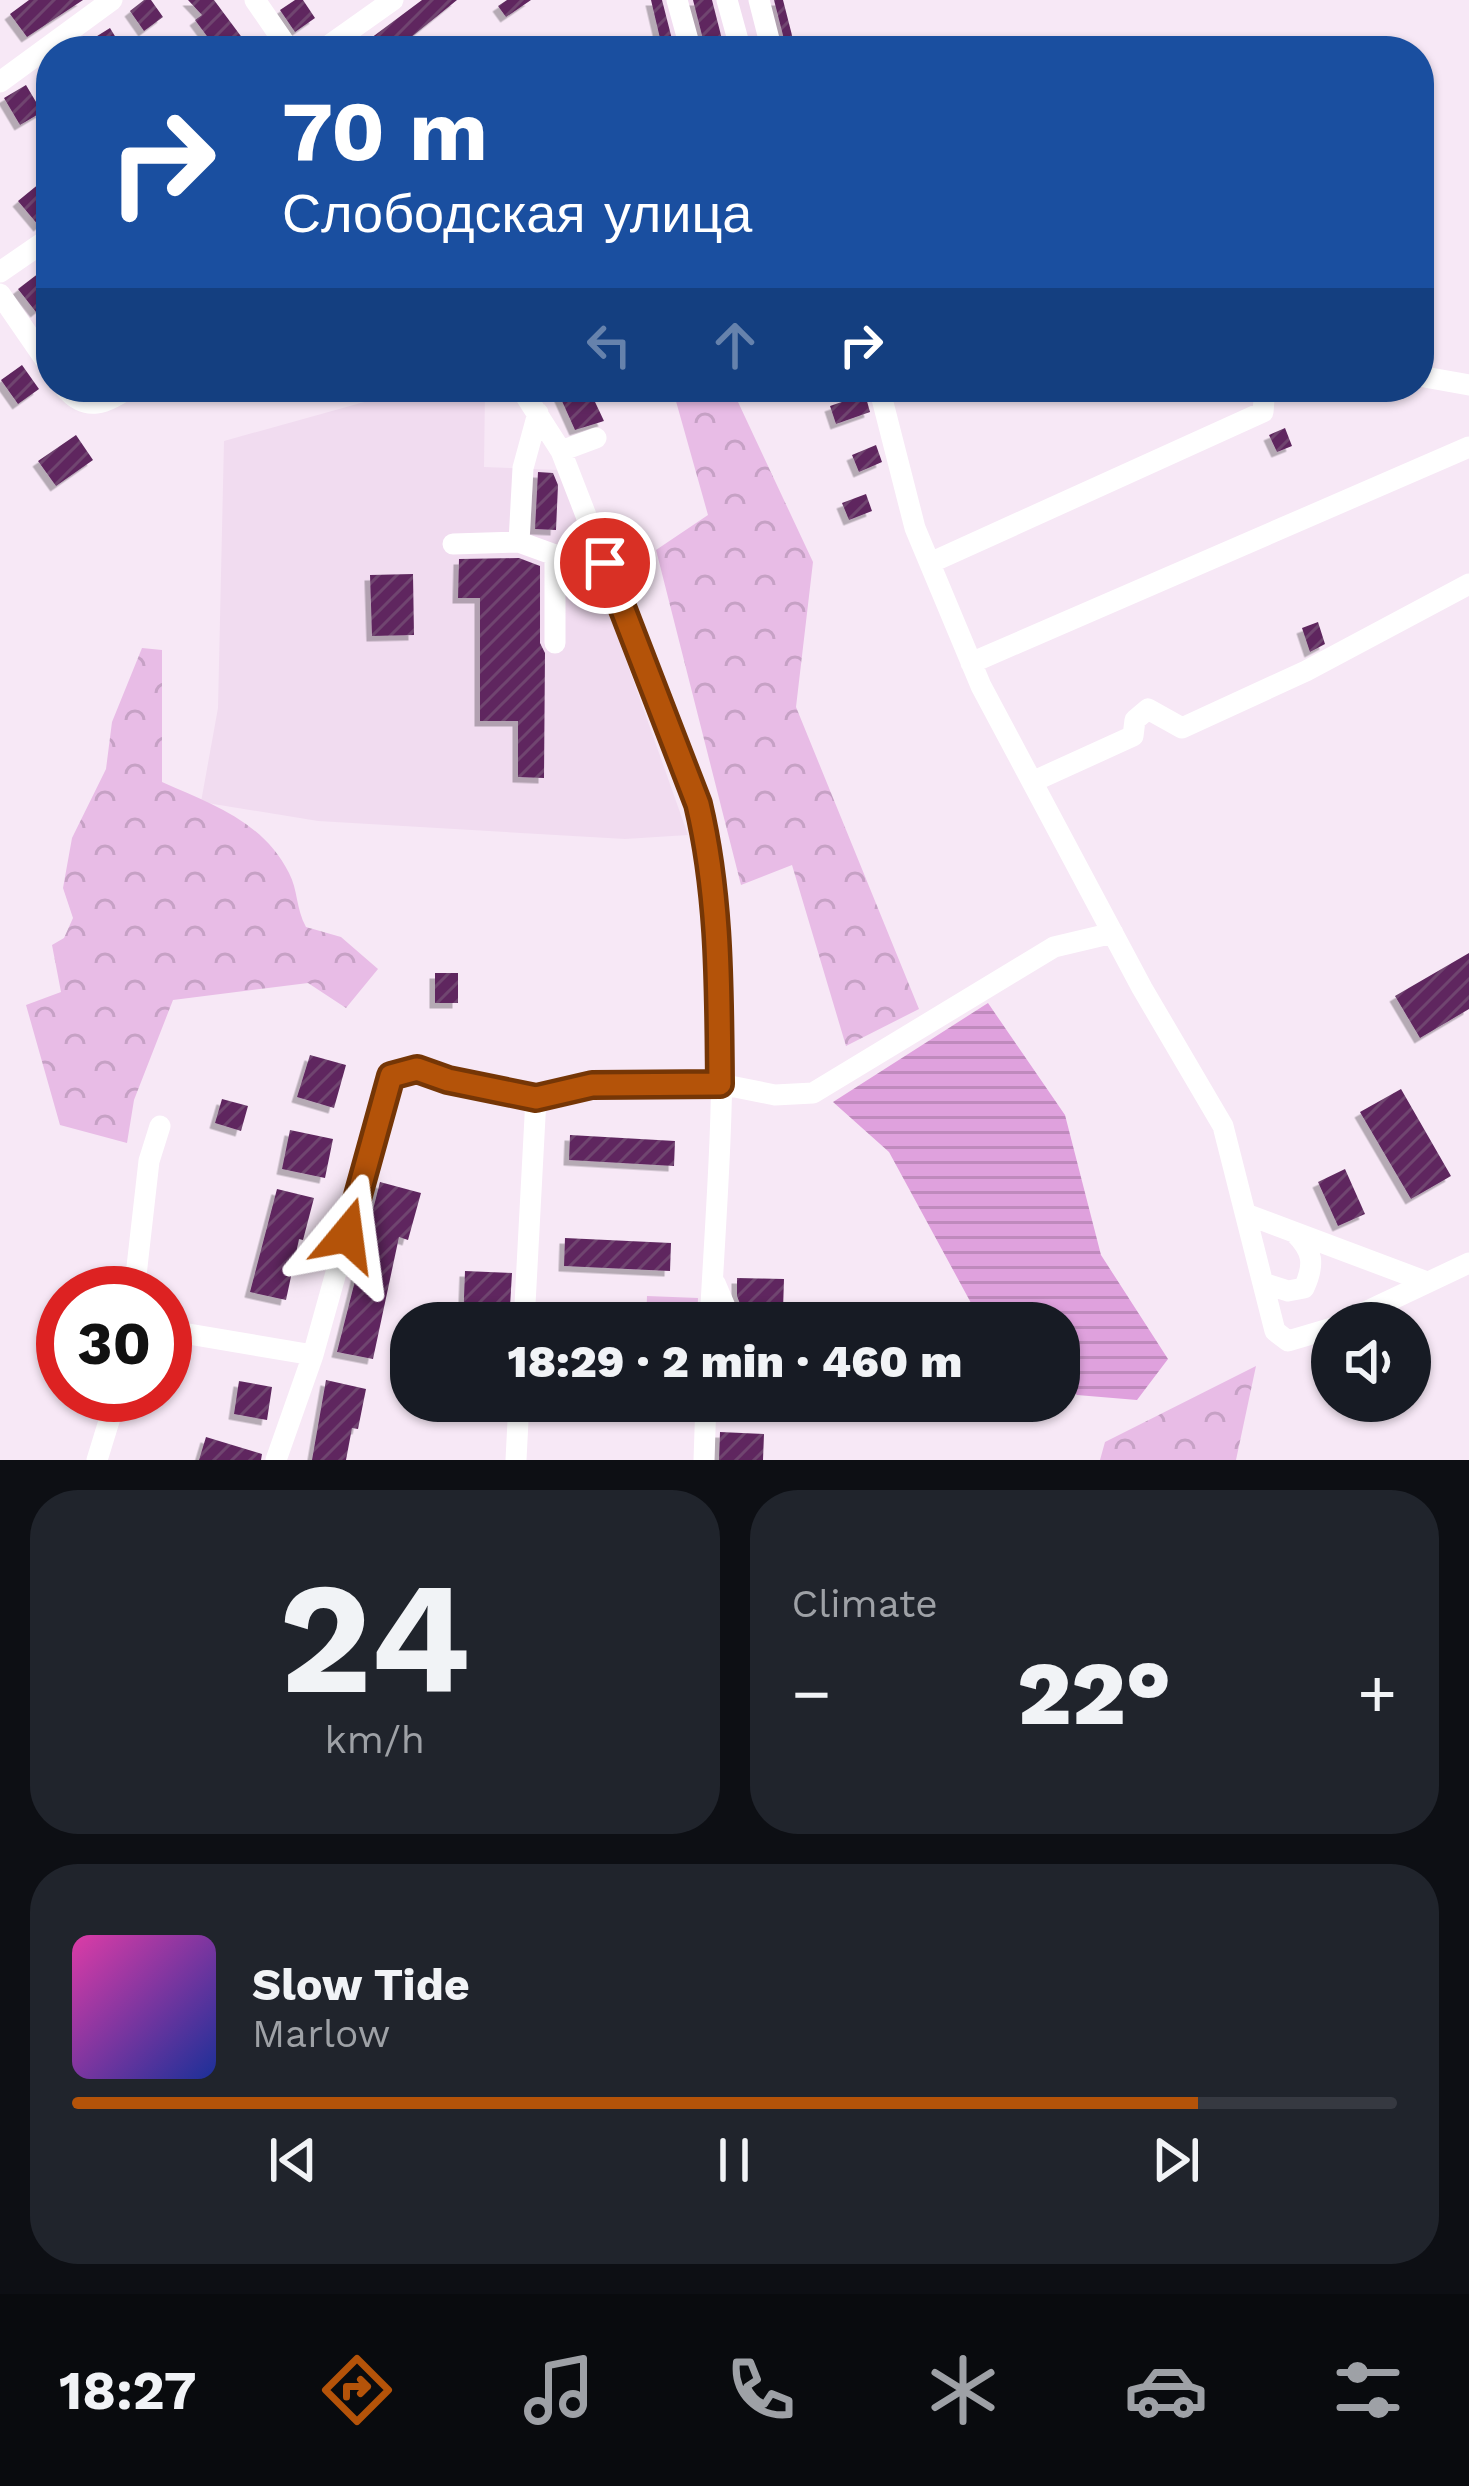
<!DOCTYPE html>
<html lang="en">
<head>
<meta charset="utf-8">
<style>
	:root { --surface:#171b24; --page:#20242c; --text:#f1f3f6; --muted:#9ea1a6; --line:#363941; --accent:#b45309 }
	body { margin:0; font-family:"Work Sans",sans-serif; background:var(--page); color:var(--text); height:100vh; display:flex; flex-direction:column; font-size:45px; white-space:nowrap }
	* { box-sizing:border-box; margin:0 }
	p { font-size:39px; color:var(--muted) }
	.icon { flex:none; width:66px; height:66px; fill:none; stroke:currentColor; stroke-width:2; stroke-linecap:round; stroke-linejoin:round }
	.map { position:relative; height:1460px; overflow:hidden }
	.panel { display:flex; flex-direction:column; gap:30px; padding:30px; background:#0d0f14; flex:1 }
	.panel>* { flex:none }
	.guide { position:absolute; left:36px; top:36px; width:1398px; height:366px; border-radius:48px; box-shadow:0 3px 9px #0004; background:#1a4fa0; color:#fff; overflow:hidden }
	.fabs { position:absolute; left:1311px; top:1302px; display:grid; gap:24px }
	.fabs a { display:grid; place-items:center; width:120px; height:120px; border-radius:50%; background:var(--surface); box-shadow:0 3px 9px #0004; font-size:60px }
	.speed { position:absolute; left:36px; top:1266px; display:flex; gap:24px; font-size:60px; font-weight:700; text-align:center }
	.speed>* { display:grid; place-content:center; width:156px; height:156px; border-radius:50%; background:var(--surface); box-shadow:0 3px 9px #0004; line-height:1 }
	.speed .limit { border:18px solid #d22; background:#fff; color:#111 }
	.pin { position:absolute; display:grid; place-items:center; width:102px; height:102px; color:#fff; margin:-51px; border:6px solid #fff; border-radius:50%; box-shadow:0 3px 12px #0007 }
	.me { position:absolute; width:132px; margin:-66px; rotate:16deg; stroke-linejoin:round; filter:drop-shadow(0 0 9px #0008) }
	.turn { display:flex; align-items:center; gap:42px; height:252px; padding:0 48px; font-size:54px }
	.turn .icon { width:156px; height:156px; stroke-width:2.5 }
	.turn b { display:block; font-size:84px; line-height:102px }
	.lanes { display:flex; align-items:center; height:114px; padding:0 48px; background:#0003; justify-content:center; gap:60px; direction:ltr }
	.lanes .off { opacity:.35 }
	.big { font-size:90px; font-weight:800; line-height:1.1 }
	.panel .card { flex:1; display:flex; flex-direction:column; justify-content:center; gap:18px; min-width:0; padding:0 42px; border-radius:48px; background:var(--page) }
	.panel .dial { align-items:center; gap:0 }
	.dial b { font-size:156px; line-height:1 }
	.song { display:flex; align-items:center; gap:36px }
	.cover { width:144px; height:144px; border-radius:18px; background:linear-gradient(135deg,hsl(320 70% 55%),hsl(230 70% 35%)) }
	.played { height:12px; border-radius:6px; background:linear-gradient(90deg,var(--accent) 85%,var(--line) 85%) }
	.keys { display:flex; justify-content:space-around; direction:ltr }
	.heat { display:flex; justify-content:space-between; align-items:center; font-size:66px; direction:ltr }
	.panel .tiles { flex:1; display:grid; gap:30px; grid-template-columns:1fr 1fr }
	.card:last-child { grid-column:span 2 }
	.trip { position:absolute; left:390px; top:1302px; width:690px; height:120px; border-radius:48px; background:var(--surface); box-shadow:0 3px 9px #0004; font-weight:800; line-height:120px; text-align:center }
	.dock { display:flex; height:192px; justify-content:space-around; align-items:center; background:#090b0e; color:var(--muted) }
	.dock .icon { width:84px; height:84px }
	.dock .on { color:var(--accent) }
	.dock b { font-size:54px; color:var(--text) }
	.map>svg:first-child { display:block }
	.built { fill:#f1dcf0 }
	.green { fill:#e8bce6 }
	.forest { fill:url(#forest-crowns) }
	.water { fill:url(#water-rules) }
	.building { fill:url(#building-hatch); filter:url(#shadow) }
	.lines { fill:none; stroke-linecap:round; stroke-linejoin:round }
	.minor { stroke:#fff; stroke-width:21 }
	.route-casing { stroke:#753606; stroke-width:30 }
	.route { stroke:#b45309; stroke-width:21 }
</style>
</head>
<body>
<div class="map">
<svg width="1469" height="1460" viewBox="0 0 1469 1460">
	<defs>
		<pattern id="forest-crowns" width="20" height="18" patternUnits="userSpaceOnUse" patternTransform="scale(3)"><rect width="20" height="18" fill="#e8bce6"/><path d="M2 6a3 3 0 1 1 6 0M12 15a3 3 0 1 1 6 0" fill="none" stroke="#c6a1c5"/></pattern>
		<pattern id="water-rules" width="6" height="5" patternUnits="userSpaceOnUse" patternTransform="scale(3)"><rect width="6" height="5" fill="#dfa1dd"/><path d="M0 2.5h6" fill="none" stroke="#bf8abd"/></pattern>
		<pattern id="building-hatch" width="6" height="6" patternUnits="userSpaceOnUse" patternTransform="scale(3)"><rect width="6" height="6" fill="#5e285e"/><path d="M-1 1l2-2M0 6l6-6M5 7l2-2" fill="none" stroke="#704570"/></pattern>
		<filter id="shadow"><feDropShadow dx="-5.5" dy="5.5" stdDeviation="0" flood-color="#0004"/></filter>
	</defs>
	<rect width="100%" height="100%" fill="#f7e8f6"/>
	<!-- built -->
	<path class="built" d="M651,0H783L796,51H663Z
		M418,387L485,390L484,467L559,470L688,835L625,839L318,821L201,802L218,708L224,441Z"/>
	<!-- green -->
	<path class="green" d="M647,1296L698,1298L697,1323H646Z"/>
	<!-- forest -->
	<path class="forest" d="M672,387H731L813,562L796,707L919,1009L846,1046L792,865L741,885L656,550L708,515Z
		M142,648L162,650V782C211,804 263,821 289,873C298,890 296,909 306,927L341,937L378,969L346,1008L308,983L173,1000L134,1100L127,1143L60,1125L26,1005L61,992L52,945L64,938L73,918L63,888L72,838L106,769L112,722Z
		M1256,1366L1236,1460H1100L1105,1442Z"/>
	<!-- water -->
	<path class="water" d="M988,1003L1065,1115L1101,1255L1168,1359L1137,1400L1077,1395L1059,1380V1323H994L971,1303L889,1152L833,1102Z"/>
	<!-- building -->
	<path class="building" d="M29,0H83L27,37L10,14Z
		M144,0H151L163,17L144,31L130,11Z
		M188,0H214L252,51H218L195,20L202,15Z
		M295,0H303L315,18L295,32L280,10Z
		M422,0H457L394,51H369L363,44Z
		M507,0H531L506,17L498,6Z
		M651,0H662L675,51H663Z
		M693,0H712L725,51H706Z
		M774,0H783L796,51H787Z
		M110,28L124,51H73Z
		M26,85L42,112L20,125L4,98Z
		M40,183L51,196V216L39,226L18,201Z
		M39,273L51,289V300L36,312L18,289Z
		M22,365L39,389L18,404L1,380Z
		M564,387H588L604,421L575,430L557,390Z
		M865,394L870,412L836,424L830,406Z
		M1285,428L1292,446L1277,452L1269,435Z
		M76,435L93,460L56,486L38,461Z
		M876,445L882,462L859,472L852,455Z
		M538,472L553,473L558,485L556,530L535,529Z
		M866,494L872,511L849,520L842,503Z
		M519,558L540,566V643L545,653L544,778L518,777V721H480V598H458L459,559Z
		M413,574L414,635L372,636L370,575Z
		M1318,622L1325,644L1310,652L1302,628Z
		M1469,953V1009L1420,1038L1395,996Z
		M435,973H458V1003H435Z
		M310,1055L346,1065L334,1108L297,1097Z
		M1401,1089L1451,1176L1411,1199L1360,1112Z
		M222,1099L248,1106L241,1131L215,1123Z
		M290,1130L333,1139L325,1178L282,1169Z
		M570,1135L675,1141L674,1166L569,1160Z
		M1345,1169L1365,1214L1338,1226L1318,1182Z
		M380,1182L421,1193L408,1240L399,1237L373,1359L337,1352Z
		M277,1189L314,1198L303,1240L299,1239L286,1300L250,1292Z
		M565,1238L671,1243L670,1271L564,1266Z
		M465,1271L512,1273L509,1323H463Z
		M737,1278L784,1279L783,1310L742,1309L737,1296Z
		M326,1380L366,1389L358,1429L352,1428L346,1460H312Z
		M239,1381L272,1387L267,1420L234,1414Z
		M720,1432L764,1434L763,1460H719Z
		M206,1437L262,1454L261,1460H199Z"/>
	<g class="lines">
		<!-- minor -->
		<path class="minor" d="M255,0L290,51
			M677,0L691,51
			M727,0L741,51
			M759,0L772,51
			M321,51L393,0
			M0,82L112,0
			M0,272L51,237
			M0,294L51,368
			M1419,376L1469,385
			M64,387C87,414 105,403 131,387
			M520,387L561,451L698,804C737,972 719,1153 710,1323
			M879,387L915,528L981,686L1142,988L1223,1126L1275,1331L1288,1341L1332,1328
			M561,451L596,438
			M519,542L555,555V643
			M453,544L519,542L523,468L538,413
			M930,563L1263,412L1265,387
			M971,663L1469,447
			M1032,782L1133,736L1135,720L1148,709L1182,728L1306,671L1469,584
			M1246,1214L1427,1282
			M715,1283L732,1323
			M1263,1283L1288,1291L1304,1288C1315,1264 1313,1251 1295,1233
			M134,1293L149,1161L160,1126
			M524,1323L536,1098
			M1342,1323L1469,1263
			M165,1330L313,1355
			M97,1460L117,1395
			M276,1460L313,1355L391,1076L417,1069L448,1080L536,1098L593,1085L720,1084L775,1095L813,1093L1054,947L1113,933
			M516,1460L519,1401
			M704,1460L706,1401"/>
	</g>
	<g class="lines">
		<!-- route casing -->
		<g class="route-casing">
			<path id="route" d="M347,1235L391,1076L417,1069L448,1080L536,1098L592,1085L720,1084C719,990 720,896 698,804L605,563"/>
		</g>
		<!-- route -->
		<use href="#route" class="route"/>
	</g>
</svg>
<div class="fabs">
<a><svg class="icon" aria-label="sound" viewBox="0 0 24 24"><path d="M4 9h4l5-4v14l-5-4H4zM17 9q2 3 0 6"/></svg></a>
</div>
<div class="speed"><div class="limit">30</div></div>
<div class="pin" style="left:605px;top:563px;background:#d93025"><svg class="icon" aria-label="arrive" viewBox="0 0 24 24"><path d="M6 21V4h12l-3 4 3 4H6"/></svg></div>
<svg class="me" style="left:347px;top:1235px" viewBox="-20 -20 40 40"><path d="M0-17L14 15 0 8-14 15z" fill="#b45309" stroke="#fff" stroke-width="4"/></svg>
<div class="trip">18:29 · 2 min · 460 m</div>
<div class="guide">
<div class="turn"><svg class="icon" aria-label="right" viewBox="0 0 24 24"><path d="M7 20v-9h11M14 6l5 5-5 5"/></svg><div><b>70 m</b>Слободская улица</div></div>
<div class="lanes"><svg class="icon off" aria-label="left" viewBox="0 0 24 24"><path d="M17 20v-9H6M10 6l-5 5 5 5"/></svg><svg class="icon off" aria-label="ahead" viewBox="0 0 24 24"><path d="M12 20V5M6 11l6-6 6 6"/></svg><svg class="icon" aria-label="right" viewBox="0 0 24 24"><path d="M7 20v-9h11M14 6l5 5-5 5"/></svg></div>
</div>
</div>
<section class="panel">
<div class="tiles">
<div class="card dial"><b>24</b><p>km/h</p></div>
<div class="card"><p>Climate</p>
<div class="heat"><a>−</a><b class="big">22°</b><a>+</a></div>
</div>
<div class="card">
<div class="song"><i class="cover"></i><div><b>Slow Tide</b><p>Marlow</p></div></div>
<div class="played"></div>
<div class="keys"><svg class="icon" aria-label="previous" viewBox="0 0 24 24"><path d="M18 5L8 12l10 7zM5 5v14"/></svg><svg class="icon" aria-label="pause" viewBox="0 0 24 24"><path d="M8 5v14M16 5v14"/></svg><svg class="icon" aria-label="next" viewBox="0 0 24 24"><path d="M6 5l10 7-10 7zM19 5v14"/></svg></div>
</div>
</div>
</section>
<nav class="dock">
<b>18:27</b>
<svg class="icon on" aria-label="directions" viewBox="0 0 24 24"><path d="M12 3l9 9-9 9-9-9zM9 14v-3h6M13 9l2 2-2 2"/></svg>
<svg class="icon" aria-label="music" viewBox="0 0 24 24"><path d="M9 18V5l10-2v13"/><circle cx="6" cy="18" r="3"/><circle cx="16" cy="16" r="3"/></svg>
<svg class="icon" aria-label="phone" viewBox="0 0 24 24"><path d="M5 4h4l2 5-3 2q2 4 5 5l2-3 5 2v4C11 20 4 13 5 4z"/></svg>
<svg class="icon" aria-label="climate" viewBox="0 0 24 24"><path d="M12 3v18M4 7l16 10M4 17L20 7"/></svg>
<svg class="icon" aria-label="car" viewBox="0 0 24 24"><path d="M5 17H2v-5l4-1 3-4h7l3 4 3 1v5h-3M9 17h6M6 11h13"/><circle cx="7" cy="17" r="2"/><circle cx="17" cy="17" r="2"/></svg>
<svg class="icon" aria-label="filters" viewBox="0 0 24 24"><path d="M4 7h16M4 17h16"/><circle cx="9" cy="7" r="2"/><circle cx="15" cy="17" r="2"/></svg>
</nav>
</body>
</html>
